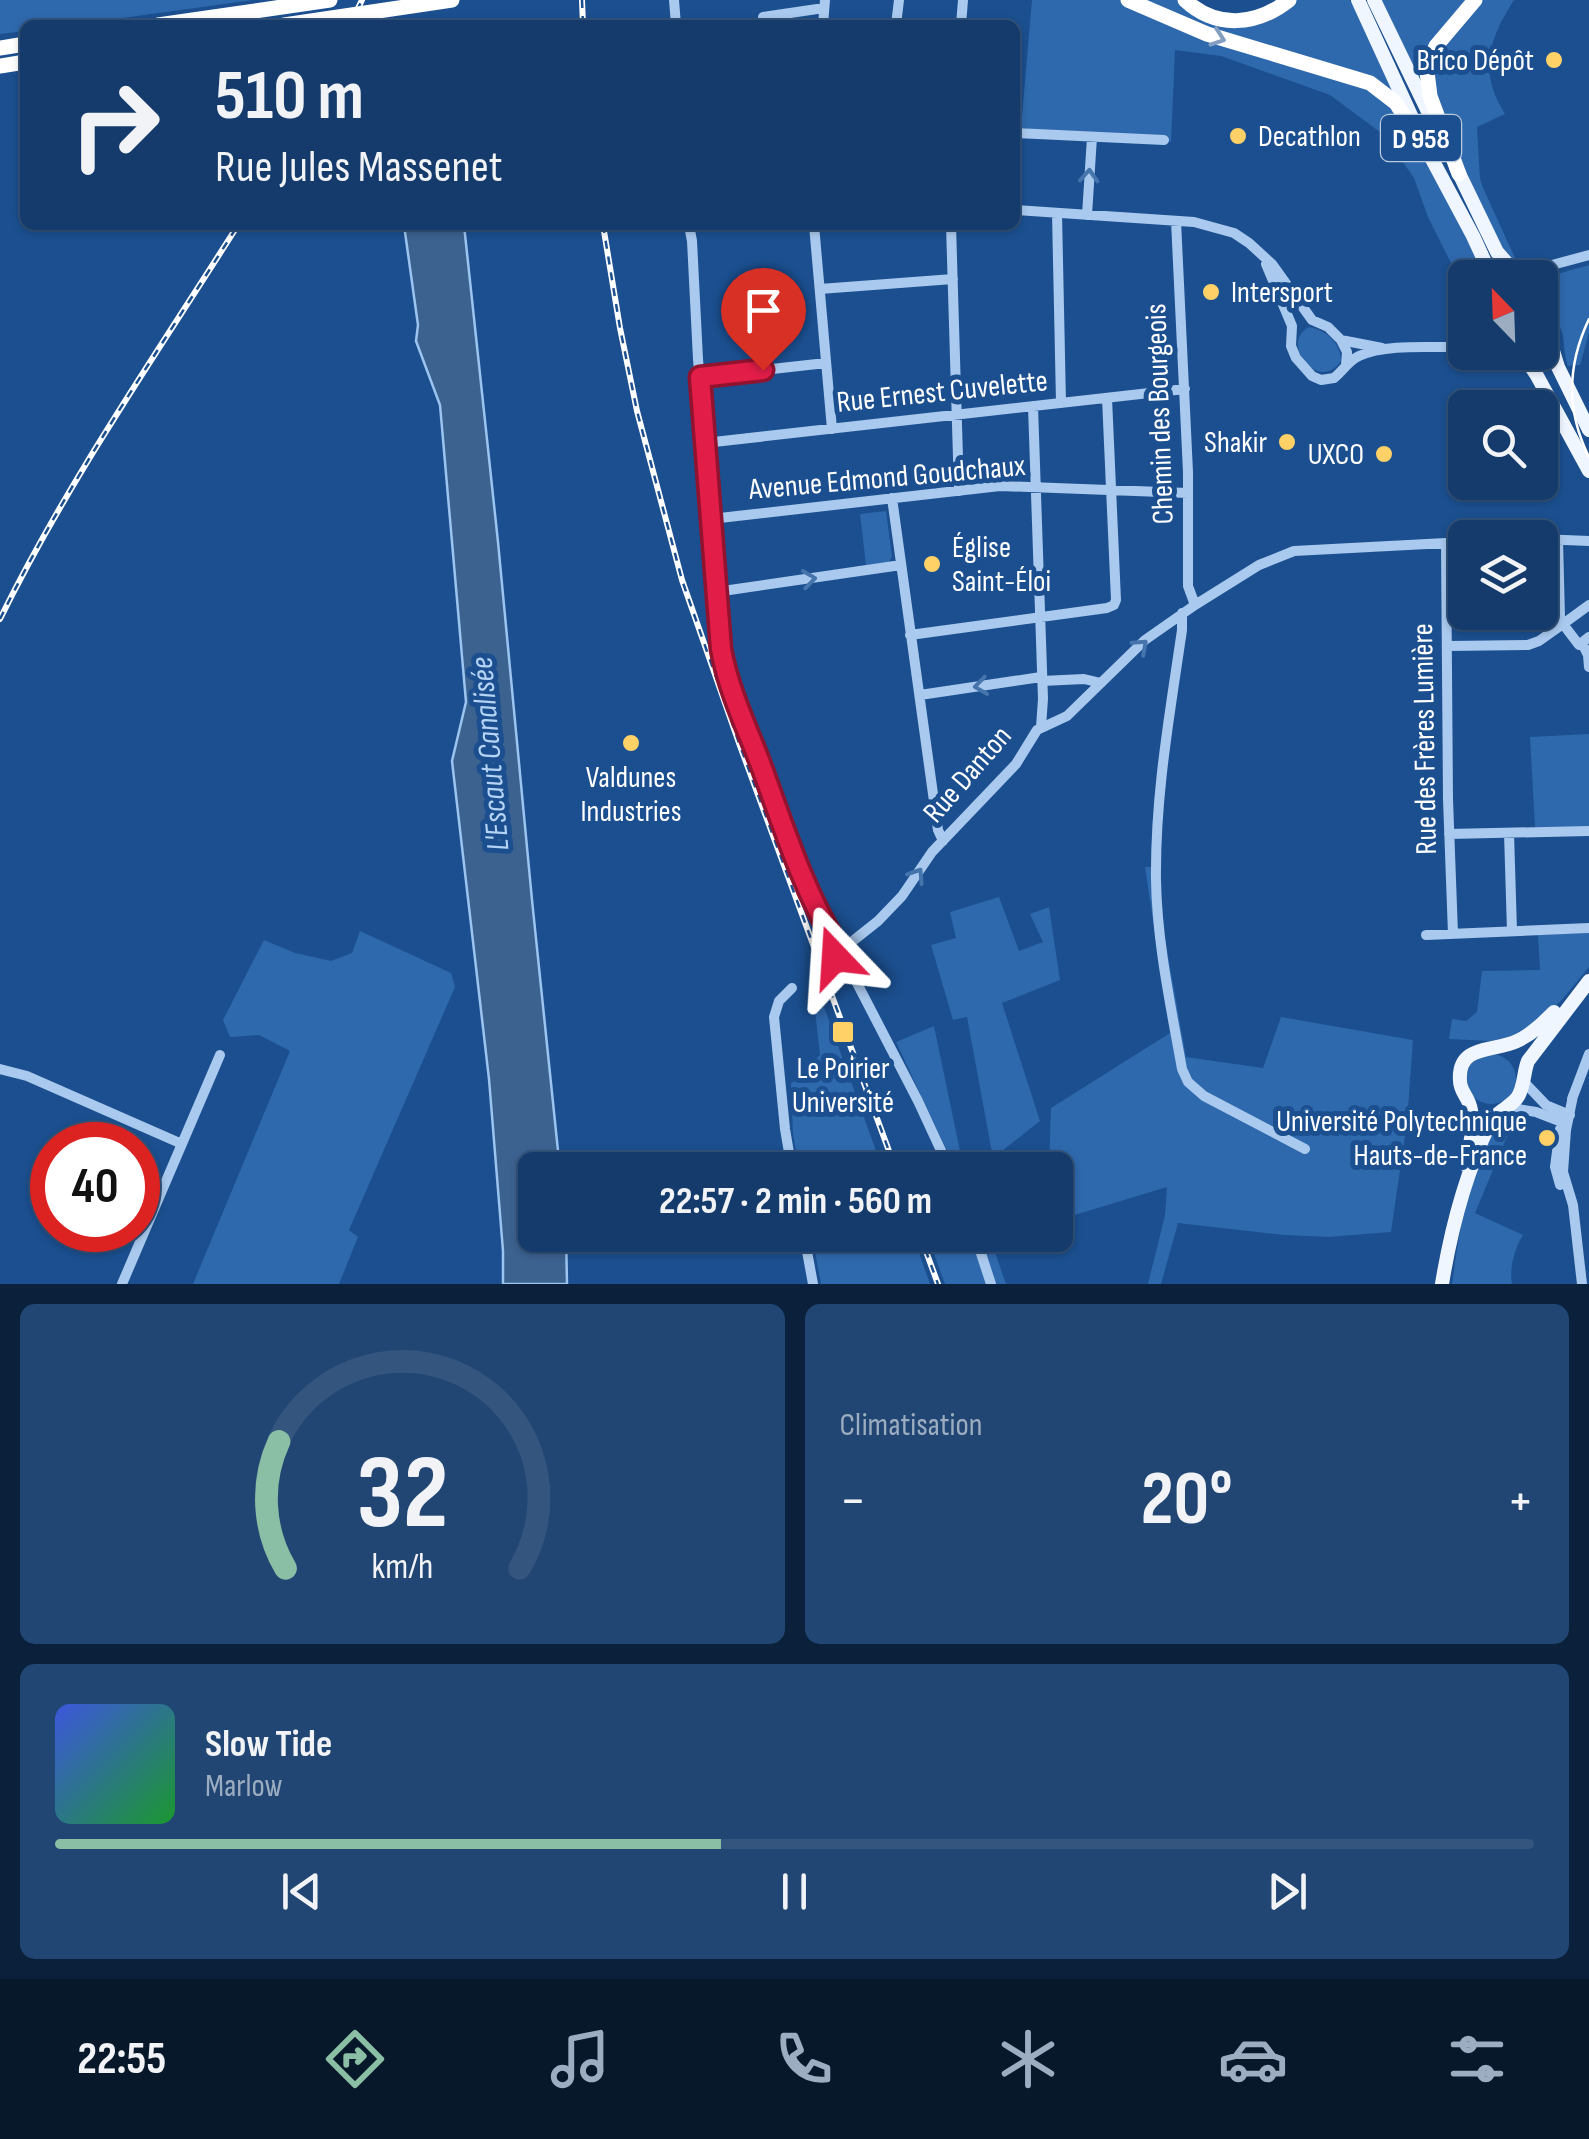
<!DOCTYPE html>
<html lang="fr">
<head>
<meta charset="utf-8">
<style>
	:root { --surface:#143b6b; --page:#214673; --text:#f1f3f6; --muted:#9dadc1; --line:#33557e; --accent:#8abfa5 }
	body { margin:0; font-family:"Sofia Sans Condensed",sans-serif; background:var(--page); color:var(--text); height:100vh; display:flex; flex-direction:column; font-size:38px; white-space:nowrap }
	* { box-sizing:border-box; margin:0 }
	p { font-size:32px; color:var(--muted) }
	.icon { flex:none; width:55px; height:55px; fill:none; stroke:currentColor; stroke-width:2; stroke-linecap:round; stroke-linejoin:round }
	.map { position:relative; height:1284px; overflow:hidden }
	.drawer { display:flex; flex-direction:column; gap:20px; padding:20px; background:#0b203b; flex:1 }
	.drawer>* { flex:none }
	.hud { position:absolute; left:20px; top:20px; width:1000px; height:210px; border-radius:15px; box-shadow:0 2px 8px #0004,0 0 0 2px var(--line); background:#143b6b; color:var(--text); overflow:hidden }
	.needle { width:65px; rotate:337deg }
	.controls { position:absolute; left:1448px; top:260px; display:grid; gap:20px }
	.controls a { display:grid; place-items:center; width:110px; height:110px; border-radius:15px; background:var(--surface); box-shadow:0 2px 8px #0004,0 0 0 2px var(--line); font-size:50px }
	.speed { position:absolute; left:30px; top:1122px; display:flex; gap:20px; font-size:50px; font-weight:700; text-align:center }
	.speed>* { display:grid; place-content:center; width:130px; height:130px; border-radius:50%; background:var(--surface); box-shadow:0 2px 8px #0004,0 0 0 2px var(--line); line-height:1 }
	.speed .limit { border:15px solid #d22; background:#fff; color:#111 }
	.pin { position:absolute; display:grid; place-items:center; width:85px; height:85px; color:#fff; margin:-102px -42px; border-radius:50% 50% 50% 0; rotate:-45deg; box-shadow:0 0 10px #0007 }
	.pin .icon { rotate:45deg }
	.me { position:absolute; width:110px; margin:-55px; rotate:340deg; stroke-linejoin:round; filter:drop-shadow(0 0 8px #0008) }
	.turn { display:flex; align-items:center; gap:35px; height:210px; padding:0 30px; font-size:45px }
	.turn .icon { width:130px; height:130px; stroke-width:2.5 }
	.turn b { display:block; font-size:70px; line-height:85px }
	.big { font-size:75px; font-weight:700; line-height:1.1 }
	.drawer .widget { flex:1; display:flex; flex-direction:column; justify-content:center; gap:15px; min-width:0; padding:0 35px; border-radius:15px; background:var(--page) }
	.drawer .dial { align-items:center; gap:0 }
	.dial svg { height:260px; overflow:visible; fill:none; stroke:var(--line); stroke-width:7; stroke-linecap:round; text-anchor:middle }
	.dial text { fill:var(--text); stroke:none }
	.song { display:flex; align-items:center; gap:30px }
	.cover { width:120px; height:120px; border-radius:15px; background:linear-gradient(135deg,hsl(230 70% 55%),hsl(130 70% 35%)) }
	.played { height:10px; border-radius:5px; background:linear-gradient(90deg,var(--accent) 45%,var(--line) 45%) }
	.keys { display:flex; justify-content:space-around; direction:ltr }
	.heat { display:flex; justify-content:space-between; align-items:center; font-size:55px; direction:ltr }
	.drawer .tiles { flex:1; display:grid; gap:20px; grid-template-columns:1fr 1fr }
	.widget:last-child { grid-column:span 2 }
	.trip { position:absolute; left:518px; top:1152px; width:555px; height:100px; border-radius:15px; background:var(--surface); box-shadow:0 2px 8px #0004,0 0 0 2px var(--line); font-weight:700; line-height:100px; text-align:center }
	.dock { display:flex; height:160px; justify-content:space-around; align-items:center; background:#08182b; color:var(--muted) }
	.dock .icon { width:70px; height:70px }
	.dock .selected { color:var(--accent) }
	.dock b { font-size:45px; color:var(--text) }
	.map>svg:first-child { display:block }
	.green { fill:#2e69ad }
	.water { fill:#3c6290; stroke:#9cc4f0; stroke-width:2.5 }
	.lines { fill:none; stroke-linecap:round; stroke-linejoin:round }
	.minor { stroke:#a9c9ee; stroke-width:10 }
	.major { stroke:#f0f6ff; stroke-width:14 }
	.highway { stroke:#fff; stroke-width:15 }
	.tram { stroke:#fff; stroke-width:2.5 }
	.rail-casing { stroke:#fff; stroke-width:6 }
	.rail { stroke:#1b4f8f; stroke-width:2.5; stroke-dasharray:8; stroke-linecap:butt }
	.highway-bridge { stroke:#fff; stroke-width:15 }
	.oneway { stroke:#829ec1 }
	.oneway2 { stroke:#4674ac }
	.route-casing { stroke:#92132f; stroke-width:25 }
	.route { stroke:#e11d48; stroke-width:18 }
	.poi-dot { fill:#ffd166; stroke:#1b4f8f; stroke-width:4 }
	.labels { text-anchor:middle; stroke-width:10; stroke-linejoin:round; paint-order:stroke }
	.shield { fill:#1b4f8f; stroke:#bbcadd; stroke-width:2.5 }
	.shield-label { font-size:28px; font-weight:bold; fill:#fff }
	.poi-label { font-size:30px; fill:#fff; stroke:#1b4f8f; text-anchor:end }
	.street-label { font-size:30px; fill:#fff; stroke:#1b4f8f }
	.water-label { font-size:32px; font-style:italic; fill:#b5d3f5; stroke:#1b4f8f }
</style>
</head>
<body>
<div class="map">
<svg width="1589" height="1284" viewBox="0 0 1589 1284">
	<rect width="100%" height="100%" fill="#1b4f8f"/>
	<!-- green -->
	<path class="green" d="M0,0H253L72,25H25V31L0,34Z
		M1032,0H1119L1212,43L1361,84L1380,95L1408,129L1483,266L1484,277L1465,278V333L1458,332L1462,305L1459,279L1428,217L1414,178L1384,135L1330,95L1221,56L1175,50L1171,142L1021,128Z
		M1136,0H1180L1221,24L1294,0H1350L1399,97L1238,42Z
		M1381,0H1471L1422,83Z
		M1480,0H1514C1489,39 1478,72 1505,114L1477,127L1480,179L1484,190L1515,258L1526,264L1513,261L1504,254L1469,178L1435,97L1434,77L1437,53Z
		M1589,265V333L1580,365L1568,366C1559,340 1572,326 1540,313V279Z
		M1309,327C1326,330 1341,343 1341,361C1319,394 1278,343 1309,327Z
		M886,511L892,557L889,562L866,565L860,514Z
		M1589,734V827H1535L1530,737Z
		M1145,867H1159L1164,933L1186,1057L1263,1068L1281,1017L1413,1040L1407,1122L1391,1232L1328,1237L1284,1235L1178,1223L1161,1284H1148L1165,1215L1167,1187L1055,1221V1170H1049L1051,1108L1170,1033Z
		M999,897L1019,951L1043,942L1030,914L1049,907L1060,980L1002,1003L1040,1121L993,1158L967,1017L953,1020L931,945L956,938L950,912Z
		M360,931L451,973L455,987L349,1230L358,1237L339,1284H193L290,1051L259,1035L230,1037L223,1020L264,940L295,953L331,961L352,953Z
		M1589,933V967L1560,1002L1534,1023L1512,1036L1491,1041L1449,1039L1452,1019L1466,1021L1477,1012L1482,971L1540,970L1538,935Z
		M810,966L826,1005L824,1007L883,1170H799L793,1134L791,1084L820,1055Z
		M934,1026L960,1151L966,1170H956L896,1042Z
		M1466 1079a25 25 0 1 1 50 0a25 25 0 1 1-50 0Z
		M1505,1114L1516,1115L1475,1213L1523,1235C1515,1247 1509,1269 1512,1284H1452C1459,1236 1470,1148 1505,1114Z
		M812,1235H907L908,1237L913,1236L930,1284H821Z
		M927,1235H989L1006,1284H945Z"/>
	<!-- water -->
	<path class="water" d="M404,225H464L498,542L532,900L560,1170H535V1235H566L567,1284H503V1251L489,1079L452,761L466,702L440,405L416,341L418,325Z"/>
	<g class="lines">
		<!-- minor -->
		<path class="minor" d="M674,0L676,25
			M763,17L824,8
			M823,25L825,0
			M896,25L899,0
			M961,25L963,0
			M1015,133L1164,140
			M1015,210L1194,222L1234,233L1249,243L1272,264L1312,320L1328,327L1341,340L1347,352L1346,365
			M1057,213L1061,403
			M1087,215L1092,137
			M1176,221L1188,472V586L1195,605
			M689,225L692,241L698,359L724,662L742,720L798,868L835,941
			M814,225L832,429
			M951,225L959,491
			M1266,264L1292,326L1291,346L1296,358L1312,376L1321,380L1334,378C1343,371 1348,361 1359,356C1386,343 1434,348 1465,347
			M1512,267L1541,268L1589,255
			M820,289L953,279
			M1341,340L1382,348
			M700,377L826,363
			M1033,406L1043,699L1041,727
			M705,443L1185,389
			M892,498L938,830L943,841
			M711,519L1000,486L1188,493
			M1540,539L1589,541
			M1446,543L1448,799L1453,934
			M716,592L901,565
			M1589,605L1563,624L1579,645L1589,637
			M1182,613V630C1170,713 1155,795 1156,880C1157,943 1171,1007 1182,1069L1188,1082L1204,1096L1305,1149
			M910,635L1107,608L1114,605L1116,600L1107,398
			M1582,643L1588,655L1589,667
			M1448,646L1528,645L1539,641L1563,624L1560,618L1558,540
			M1042,681L1084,679L1101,683
			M920,695L1041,677
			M1509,833L1512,931
			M1449,834L1589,831
			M1426,935L1589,928
			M835,941L831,948L833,955L838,958H844L918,1101L950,1170
			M849,944L878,921L902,896L932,852L1016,764L1037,730L1067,716L1145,640L1195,605L1259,565L1294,551L1465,542
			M792,988L779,1001L774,1017L785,1129L792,1170
			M0,1069L27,1076L182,1144
			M1523,1081L1546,1105L1570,1115
			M1573,1096L1566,1130L1563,1172L1573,1205L1582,1284
			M1572,1099L1589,1054
			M1506,1107L1536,1112L1567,1124
			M1560,1185L1555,1167L1560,1129
			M804,1235L813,1284
			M975,1235L991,1284
			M122,1284L220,1055"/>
		<!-- major -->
		<path class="major" d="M1358,0L1414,122
			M1374,0L1435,126
			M1425,146L1473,236L1490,273
			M1456,167L1497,252L1520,278
			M1540,329L1549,338L1558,367L1589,430
			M1521,352L1536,374L1589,471
			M1466,1165C1470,1146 1476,1121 1469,1103C1466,1095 1460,1090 1460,1081C1457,1043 1496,1052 1517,1041C1532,1034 1543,1023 1554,1012
			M1442,1284C1451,1229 1465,1175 1489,1125C1496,1111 1508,1109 1517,1098C1525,1087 1523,1073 1528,1061L1589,981"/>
		<!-- highway -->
		<path class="highway" d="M1128,0L1207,34L1370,83L1396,103L1428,154
			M1185,0C1216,29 1256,26 1289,0
			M158,25L330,0
			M0,48L25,44
			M0,66L25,62
			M1459,174L1430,96L1427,72L1431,57L1436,46L1475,0"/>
		<!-- tram -->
		<path class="tram" d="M1589,319C1567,365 1566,411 1589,457"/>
		<!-- rail casing -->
		<g class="rail-casing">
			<path id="rail" d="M582,0L583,25
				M350,25L362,0
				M603,225L620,328L637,411L682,580L739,743L896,1170
				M0,619C68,481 156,355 238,225
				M920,1235L938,1284"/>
		</g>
		<!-- rail -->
		<use href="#rail" class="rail"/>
		<!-- highway-bridge -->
		<path class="highway-bridge" d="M284,25L452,0"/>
	</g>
	<!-- one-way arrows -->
	<defs><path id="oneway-chevron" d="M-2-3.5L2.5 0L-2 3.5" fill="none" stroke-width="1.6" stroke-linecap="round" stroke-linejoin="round" transform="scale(2.5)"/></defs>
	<use class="oneway" href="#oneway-chevron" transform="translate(1218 38) rotate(19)"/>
	<g class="oneway2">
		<use href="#oneway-chevron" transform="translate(1089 176) rotate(-87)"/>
		<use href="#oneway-chevron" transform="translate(809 579) rotate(-8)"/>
		<use href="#oneway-chevron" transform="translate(1141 646) rotate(-42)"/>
		<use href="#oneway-chevron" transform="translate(981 686) rotate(172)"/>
		<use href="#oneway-chevron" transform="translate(917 875) rotate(-57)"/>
	</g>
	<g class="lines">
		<!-- route casing -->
		<g class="route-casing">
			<path id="route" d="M763,370L700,377L721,649C728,688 745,724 759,760C782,822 801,885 835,942L831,949L835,957"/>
		</g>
		<!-- route -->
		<use href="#route" class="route"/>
	</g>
	<!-- markers -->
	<g class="poi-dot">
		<circle cx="1554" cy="60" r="10"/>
		<circle cx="1238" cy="136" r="10"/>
		<circle cx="1211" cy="292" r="10"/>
		<circle cx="1287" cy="442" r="10"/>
		<circle cx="1384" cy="454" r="10"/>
		<circle cx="932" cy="564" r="10"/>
		<circle cx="631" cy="743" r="10"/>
		<rect x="831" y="1020" width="24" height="24" rx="5"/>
		<circle cx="1547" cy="1138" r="10"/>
	</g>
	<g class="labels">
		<!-- shield labels -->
		<rect class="shield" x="1381" y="115" width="80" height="46" rx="8"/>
		<g class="shield-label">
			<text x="1421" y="148">D 958</text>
		</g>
		<!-- poi labels -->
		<g class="poi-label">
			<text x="1534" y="70">Brico Dépôt</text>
			<text x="1258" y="146" text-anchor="start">Decathlon</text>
			<text x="1231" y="302" text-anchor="start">Intersport</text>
			<text x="1267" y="452">Shakir</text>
			<text x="1364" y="464">UXCO</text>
			<text x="952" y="557" text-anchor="start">Église<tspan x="952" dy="34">Saint-Éloi</tspan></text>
			<text x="631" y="787" text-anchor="middle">Valdunes<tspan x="631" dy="34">Industries</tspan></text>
			<text x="843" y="1078" text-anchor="middle">Le Poirier<tspan x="843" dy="34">Université</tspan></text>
			<text x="1527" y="1131">Université Polytechnique<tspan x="1527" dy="34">Hauts-de-France</tspan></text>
		</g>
		<!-- street labels -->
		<g class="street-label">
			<text transform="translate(942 391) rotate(-6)" y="10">Rue Ernest Cuvelette</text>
			<text transform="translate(1159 414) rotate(-92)" y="10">Chemin des Bourgeois</text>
			<text transform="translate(887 477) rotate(-5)" y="10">Avenue Edmond Goudchaux</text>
			<text transform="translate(1424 739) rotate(-91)" y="10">Rue des Frères Lumière</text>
			<text transform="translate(967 774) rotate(-49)" y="10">Rue Danton</text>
		</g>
		<!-- water labels -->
		<g class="water-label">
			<text transform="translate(489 754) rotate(-95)" y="11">L'Escaut Canalisée</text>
		</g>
	</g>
</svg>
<div class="controls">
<a><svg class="needle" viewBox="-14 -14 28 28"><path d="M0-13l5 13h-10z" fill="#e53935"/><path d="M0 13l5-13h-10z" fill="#9dadc1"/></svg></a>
<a><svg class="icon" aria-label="search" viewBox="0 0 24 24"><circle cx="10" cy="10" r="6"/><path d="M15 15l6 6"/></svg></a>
<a><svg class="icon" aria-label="layers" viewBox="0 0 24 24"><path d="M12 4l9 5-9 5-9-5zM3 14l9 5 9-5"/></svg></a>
</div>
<div class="speed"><div class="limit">40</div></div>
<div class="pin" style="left:763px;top:370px;background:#d93025"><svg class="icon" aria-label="arrive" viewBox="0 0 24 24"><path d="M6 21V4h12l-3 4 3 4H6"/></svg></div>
<svg class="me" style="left:835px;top:957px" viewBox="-20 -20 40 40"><path d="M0-17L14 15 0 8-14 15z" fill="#e11d48" stroke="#fff" stroke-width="4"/></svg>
<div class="trip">22:57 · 2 min · 560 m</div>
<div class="hud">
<div class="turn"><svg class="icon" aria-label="right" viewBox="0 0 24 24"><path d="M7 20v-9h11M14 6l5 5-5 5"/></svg><div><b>510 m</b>Rue Jules Massenet</div></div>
</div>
</div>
<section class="drawer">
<div class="tiles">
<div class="widget dial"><svg viewBox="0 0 100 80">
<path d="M14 69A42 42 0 1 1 86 69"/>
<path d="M14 69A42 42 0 0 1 12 30" stroke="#8abfa5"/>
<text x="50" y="56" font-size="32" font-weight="700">32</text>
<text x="50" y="72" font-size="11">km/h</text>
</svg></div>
<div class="widget"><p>Climatisation</p>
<div class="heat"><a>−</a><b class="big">20°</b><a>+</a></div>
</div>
<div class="widget">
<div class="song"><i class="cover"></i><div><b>Slow Tide</b><p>Marlow</p></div></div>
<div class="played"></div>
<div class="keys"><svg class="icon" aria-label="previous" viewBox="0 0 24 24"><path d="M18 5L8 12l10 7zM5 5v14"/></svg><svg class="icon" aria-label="pause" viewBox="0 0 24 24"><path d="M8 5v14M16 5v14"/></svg><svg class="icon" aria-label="next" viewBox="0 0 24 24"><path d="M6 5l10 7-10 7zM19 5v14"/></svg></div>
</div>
</div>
</section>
<nav class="dock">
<b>22:55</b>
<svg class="icon selected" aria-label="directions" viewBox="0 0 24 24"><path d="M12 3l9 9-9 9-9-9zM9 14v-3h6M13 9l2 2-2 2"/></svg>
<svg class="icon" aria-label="music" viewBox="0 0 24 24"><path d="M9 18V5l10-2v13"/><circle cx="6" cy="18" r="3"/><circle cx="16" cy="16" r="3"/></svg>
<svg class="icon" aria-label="phone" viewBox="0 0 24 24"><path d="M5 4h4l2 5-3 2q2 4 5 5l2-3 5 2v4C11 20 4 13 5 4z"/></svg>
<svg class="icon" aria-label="climate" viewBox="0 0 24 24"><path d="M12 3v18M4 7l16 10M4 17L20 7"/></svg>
<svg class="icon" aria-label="car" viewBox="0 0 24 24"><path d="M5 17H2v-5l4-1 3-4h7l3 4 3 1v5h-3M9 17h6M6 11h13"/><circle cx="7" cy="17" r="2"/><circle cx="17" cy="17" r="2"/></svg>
<svg class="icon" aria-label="filters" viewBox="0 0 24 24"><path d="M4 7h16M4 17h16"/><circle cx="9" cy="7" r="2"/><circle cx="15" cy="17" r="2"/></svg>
</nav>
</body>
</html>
